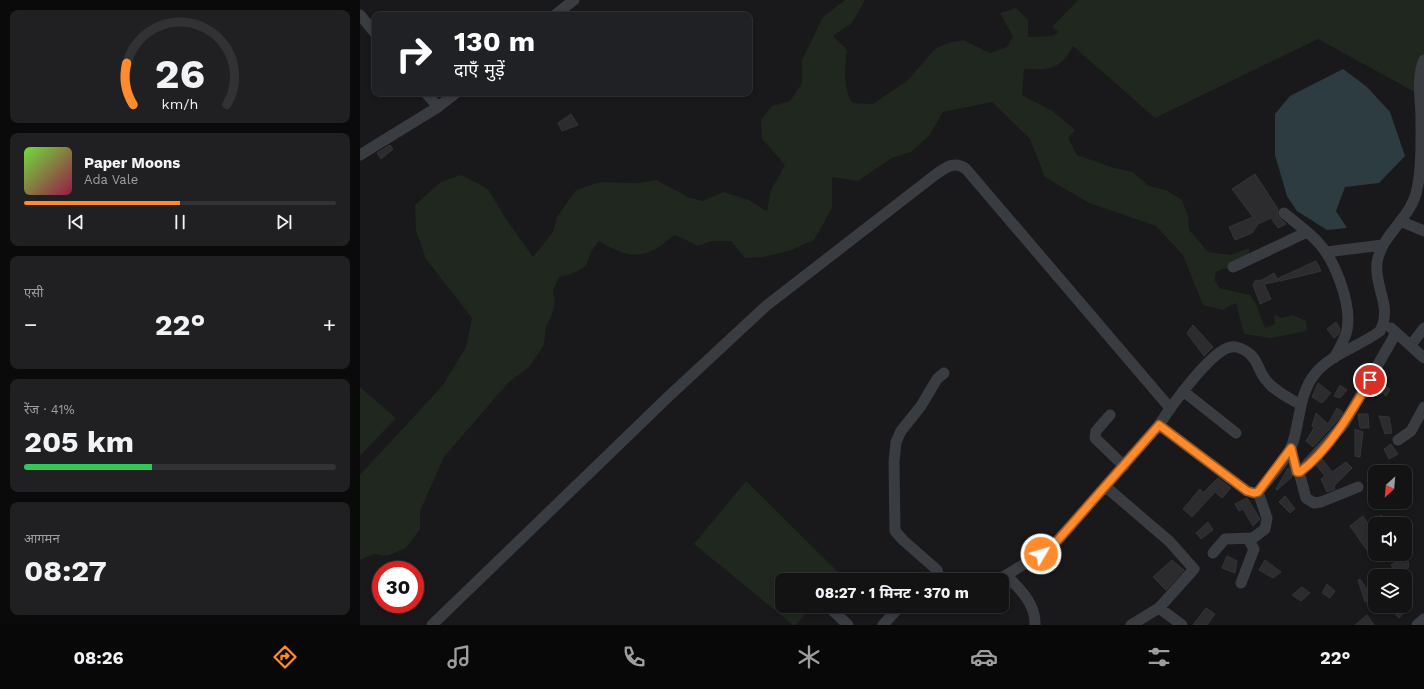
<!DOCTYPE html>
<html lang="hi">
<head>
<meta charset="utf-8">
<style>
	:root { --surface:#131314; --page:#202022; --text:#f1f3f6; --muted:#9d9ea0; --line:#323234; --accent:#ff8b2d }
	body { margin:0; font-family:"Work Sans","Noto Sans Devanagari",sans-serif; background:var(--page); color:var(--text); height:100vh; display:flex; flex-direction:column; font-size:15px; white-space:nowrap }
	* { box-sizing:border-box; margin:0 }
	p { font-size:13px; color:var(--muted) }
	.icon { flex:none; width:22px; height:22px; fill:none; stroke:currentColor; stroke-width:2; stroke-linecap:round; stroke-linejoin:round }
	.map { position:relative; flex:1; overflow:hidden }
	.drawer { display:flex; flex-direction:column; gap:10px; padding:10px; background:#0a0a0b; width:360px }
	.drawer>* { flex:none }
	.hud { position:absolute; left:12px; top:12px; width:380px; height:84px; border-radius:8px; box-shadow:0 2px 6px #0003,0 0 0 1px var(--line); background:#202124; color:#fff; overflow:hidden }
	.needle { width:26px; rotate:206deg }
	.tools { position:absolute; left:1008px; top:465px; display:grid; gap:8px }
	.tools a { display:grid; place-items:center; width:44px; height:44px; border-radius:8px; background:var(--surface); box-shadow:0 2px 6px #0003,0 0 0 1px var(--line); font-size:20px }
	.speed { position:absolute; left:12px; top:561px; display:flex; gap:8px; font-size:20px; font-weight:700; text-align:center }
	.speed>* { display:grid; place-content:center; width:52px; height:52px; border-radius:50%; background:var(--surface); box-shadow:0 2px 6px #0003,0 0 0 1px var(--line); line-height:1 }
	.speed .limit { border:6px solid #d22; background:#fff; color:#111 }
	.pin { position:absolute; display:grid; place-items:center; width:34px; height:34px; color:#fff; margin:-17px; border:2px solid #fff; border-radius:50%; box-shadow:0 1px 4px #0007 }
	.me { position:absolute; width:44px; margin:-22px; rotate:52deg; stroke-linejoin:round; filter:drop-shadow(0 0 3px #0008) }
	.turn { display:flex; align-items:center; gap:14px; height:84px; padding:0 16px; font-size:18px }
	.turn .icon { width:52px; height:52px; stroke-width:2.5 }
	.turn b { display:block; font-size:28px; line-height:34px }
	.big { font-size:30px; font-weight:700; line-height:1.1 }
	.drawer .widget { flex:1; display:flex; flex-direction:column; justify-content:center; gap:6px; min-width:0; padding:0 14px; border-radius:8px; background:var(--page) }
	.drawer .dial { align-items:center; gap:0 }
	.dial svg { height:104px; overflow:visible; fill:none; stroke:var(--line); stroke-width:7; stroke-linecap:round; text-anchor:middle }
	.dial text { fill:var(--text); stroke:none }
	.song { display:flex; align-items:center; gap:12px }
	.cover { width:48px; height:48px; border-radius:6px; background:linear-gradient(135deg,hsl(100 70% 55%),hsl(340 70% 35%)) }
	.played { height:4px; border-radius:2px; background:linear-gradient(90deg,var(--accent) 50%,var(--line) 50%) }
	.keys { display:flex; justify-content:space-around; direction:ltr }
	.heat { display:flex; justify-content:space-between; align-items:center; font-size:22px; direction:ltr }
	.charge { height:6px; border-radius:3px; background:linear-gradient(90deg,#34c759 41%,var(--line) 0) }
	.trip { position:absolute; left:415px; top:573px; width:234px; height:40px; border-radius:8px; background:var(--surface); box-shadow:0 2px 6px #0003,0 0 0 1px var(--line); font-weight:700; line-height:40px; text-align:center }
	.dock { display:flex; height:64px; justify-content:space-around; align-items:center; background:#080808; color:var(--muted) }
	.dock .icon { width:28px; height:28px }
	.dock .selected { color:var(--accent) }
	.dock b { font-size:18px; color:var(--text) }
	main { display:flex; flex:1; min-height:0 }
	.map>svg:first-child { display:block }
	.green { fill:#1f271e }
	.water { fill:#2d3c41 }
	.building { fill:#2c2c2f; stroke:#333437 }
	.lines { fill:none; stroke-linecap:round; stroke-linejoin:round }
	.minor { stroke:#393c41; stroke-width:11 }
	.route-casing { stroke:#a65a1d; stroke-width:10 }
	.route { stroke:#ff8b2d; stroke-width:7 }
</style>
</head>
<body>
<main>
<section class="drawer">
<div class="widget dial"><svg viewBox="0 0 100 80">
<path d="M14 69A42 42 0 1 1 86 69"/>
<path d="M14 69A42 42 0 0 1 9 37" stroke="#ff8b2d"/>
<text x="50" y="56" font-size="32" font-weight="700">26</text>
<text x="50" y="72" font-size="11">km/h</text>
</svg></div>
<div class="widget">
<div class="song"><i class="cover"></i><div><b>Paper Moons</b><p>Ada Vale</p></div></div>
<div class="played"></div>
<div class="keys"><svg class="icon" aria-label="previous" viewBox="0 0 24 24"><path d="M18 5L8 12l10 7zM5 5v14"/></svg><svg class="icon" aria-label="pause" viewBox="0 0 24 24"><path d="M8 5v14M16 5v14"/></svg><svg class="icon" aria-label="next" viewBox="0 0 24 24"><path d="M6 5l10 7-10 7zM19 5v14"/></svg></div>
</div>
<div class="widget"><p>एसी</p>
<div class="heat"><a>−</a><b class="big">22°</b><a>+</a></div>
</div>
<div class="widget"><p>रेंज · 41%</p><b class="big">205 km</b><div class="charge"></div></div>
<div class="widget"><p>आगमन</p><b class="big">08:27</b></div>
</section>
<div class="map">
<svg width="1064" height="625" viewBox="0 0 1064 625">
	<rect width="100%" height="100%" fill="#19191b"/>
	<!-- green -->
	<path class="green" d="M485,0H505L492,23L473,36L487,50C485,68 482,88 493,103L513,104L547,81L575,49L588,43L603,40L630,53L647,47L653,37L640,13L656,8L668,20V37L693,36L698,32L692,27L718,0H1064V97L958,39L795,118L713,46C701,70 688,70 664,69L662,95L694,112L715,130L708,138L717,155L754,168L773,172L789,186L806,190L822,200L828,216L829,230L848,252L871,255L889,248V259L856,272L855,281L860,288L890,295L896,304L905,328L915,324L914,314L921,318L933,315L946,321L947,331L911,338L884,334L876,303L862,310L843,305L823,255L796,226L729,203L685,177L670,139L632,102L583,112L569,136L551,152L532,158L498,181L472,177V208L454,240L431,250L404,257L385,258L371,241H352L338,246L315,235C307,239 300,248 292,251C272,260 256,251 239,241L232,250L226,266L214,273L199,277L193,290L195,302L192,315L186,327L184,345L169,367L148,383L84,457L60,511V529L46,548L27,556L14,554L0,560V475L83,385L106,347L112,318L66,259L56,231L55,205L81,182L101,175L128,189L146,219L173,257L193,232L197,217L216,190L240,182L279,183L296,180L330,198L343,201L363,192L389,200L407,211L411,190L425,165L402,139L401,120L412,106L430,101L442,83V60L463,17Z
		M0,387L36,418L0,456Z
		M386,481L479,573L473,580H422V606H452L436,625H433L334,544Z"/>
	<!-- water -->
	<path class="water" d="M983,69L1007,87L1030,112L1045,156L1019,183L985,187L976,211L987,228L967,230L937,211L927,196L915,155V114L930,96Z"/>
	<!-- building -->
	<path class="building" d="M211,114L218,125L202,131L198,123Z
		M30,145L33,149L21,159L17,153Z
		M895,174L918,209V216L926,224L918,228L911,218L898,224L892,233L875,240L869,227L893,217L872,189Z
		M956,261L961,271L920,281L919,278Z
		M914,273L919,281L904,284L911,299L900,304L893,285L895,281L902,280Z
		M976,322L980,329L979,334L974,338L967,329Z
		M833,325L853,347L844,356L827,333Z
		M1017,380L1030,389L1026,396L1014,385Z
		M958,383L971,393L962,403L952,397Z
		M980,385L987,390L980,398L974,396Z
		M977,408L983,412L979,419L953,447L946,441L954,428L952,426L956,413L968,424Z
		M998,414H1008L1009,428H1000Z
		M1019,416L1029,417L1032,433L1025,434Z
		M995,429L1003,432L1000,457L995,456Z
		M1031,444L1038,454L1029,459L1024,449Z
		M962,459L972,472L986,462L992,468L974,486L975,489L967,492L961,479L965,476L956,465Z
		M928,468L932,477L917,490L916,489Z
		M858,478L871,488L862,498L855,492L832,517L823,509L840,489L843,493Z
		M925,496L935,509L930,513L919,502Z
		M887,498L900,519L893,526L883,509L879,511L875,504Z
		M1021,515L1028,524H1015V550L1009,553L990,526L1003,516L1009,526Z
		M848,522L853,530L841,539L836,533Z
		M867,556L877,561L875,573L862,568Z
		M1047,556L1049,567L1038,575L1031,565Z
		M812,560L824,570L806,590L793,577Z
		M905,560L921,572L913,578L899,570Z
		M1000,579L1006,588L1013,584L1015,588V592L1011,595L1013,598L1005,602L998,580Z
		M967,584L975,591L970,598L962,593Z
		M942,587L950,593L941,601L932,595Z
		M1027,606H1049L1039,618Z
		M846,608L855,614L847,625H833Z
		M1007,615L1014,625H995Z"/>
	<g class="lines">
		<!-- minor -->
		<path class="minor" d="M0,15L15,33
			M195,15L214,0
			M66,93L78,107
			M0,155L78,107L96,93
			M924,213C935,222 947,231 957,241C975,260 992,304 987,330C985,340 979,349 974,358
			M1040,221L1064,231
			M966,252L1023,245
			M873,267L947,232
			M1031,328L1064,358
			M1051,345L1064,328
			M823,391L876,433
			M750,415L736,431L735,438L764,466
			M799,425L887,491L894,493L898,492C910,477 927,461 933,442C940,420 939,395 954,375C970,354 999,347 1020,331C1033,306 1014,288 1017,263C1021,234 1052,218 1057,189C1062,168 1061,142 1061,120C1061,100 1056,78 1064,60
			M1038,440L1051,431L1064,407
			M931,448L936,471L940,472L984,424L1036,333
			M939,472L946,498L954,503L961,502L998,487
			M746,487L809,541L834,569L799,608L771,625
			M853,553L865,539L893,538L905,529L907,518L898,492
			M646,575C660,589 676,604 675,625
			M576,580L579,577L577,570L543,540L535,531L534,462L536,442L541,431L561,406L577,379L584,373
			M638,580L681,554L698,540L799,425C810,408 851,350 871,347C877,346 885,350 890,354C898,361 899,372 906,380C914,391 929,398 941,405
			M881,583L894,549L888,539
			M468,606L488,625
			M799,608L822,625
			M72,625L308,397L406,306L575,175C585,168 594,160 606,169L810,408
			M523,625L540,606
			M1057,625L1064,619"/>
	</g>
	<g class="lines">
		<!-- route casing -->
		<g class="route-casing">
			<path id="route" d="M681,554L698,540L799,425L887,491L894,493L898,492L931,448L937,472H940C969,450 992,411 1010,380"/>
		</g>
		<!-- route -->
		<use href="#route" class="route"/>
	</g>
</svg>
<div class="tools">
<a><svg class="needle" viewBox="-14 -14 28 28"><path d="M0-13l5 13h-10z" fill="#e53935"/><path d="M0 13l5-13h-10z" fill="#9d9ea0"/></svg></a>
<a><svg class="icon" aria-label="sound" viewBox="0 0 24 24"><path d="M4 9h4l5-4v14l-5-4H4zM17 9q2 3 0 6"/></svg></a>
<a><svg class="icon" aria-label="layers" viewBox="0 0 24 24"><path d="M12 4l9 5-9 5-9-5zM3 14l9 5 9-5"/></svg></a>
</div>
<div class="speed"><div class="limit">30</div></div>
<div class="pin" style="left:1010px;top:380px;background:#d93025"><svg class="icon" aria-label="arrive" viewBox="0 0 24 24"><path d="M6 21V4h12l-3 4 3 4H6"/></svg></div>
<svg class="me" style="left:681px;top:554px" viewBox="-20 -20 40 40"><circle r="17" fill="#ff8b2d" stroke="#fff" stroke-width="3"/><path d="M0-11L8 9 0 5-8 9z" fill="#fff"/></svg>
<div class="trip">08:27 · 1 मिनट · 370 m</div>
<div class="hud">
<div class="turn"><svg class="icon" aria-label="right" viewBox="0 0 24 24"><path d="M7 20v-9h11M14 6l5 5-5 5"/></svg><div><b>130 m</b>दाएँ मुड़ें</div></div>
</div>
</div>
</main>
<nav class="dock">
<b>08:26</b>
<svg class="icon selected" aria-label="directions" viewBox="0 0 24 24"><path d="M12 3l9 9-9 9-9-9zM9 14v-3h6M13 9l2 2-2 2"/></svg>
<svg class="icon" aria-label="music" viewBox="0 0 24 24"><path d="M9 18V5l10-2v13"/><circle cx="6" cy="18" r="3"/><circle cx="16" cy="16" r="3"/></svg>
<svg class="icon" aria-label="phone" viewBox="0 0 24 24"><path d="M5 4h4l2 5-3 2q2 4 5 5l2-3 5 2v4C11 20 4 13 5 4z"/></svg>
<svg class="icon" aria-label="climate" viewBox="0 0 24 24"><path d="M12 3v18M4 7l16 10M4 17L20 7"/></svg>
<svg class="icon" aria-label="car" viewBox="0 0 24 24"><path d="M5 17H2v-5l4-1 3-4h7l3 4 3 1v5h-3M9 17h6M6 11h13"/><circle cx="7" cy="17" r="2"/><circle cx="17" cy="17" r="2"/></svg>
<svg class="icon" aria-label="filters" viewBox="0 0 24 24"><path d="M4 7h16M4 17h16"/><circle cx="9" cy="7" r="2"/><circle cx="15" cy="17" r="2"/></svg>
<b>22°</b>
</nav>
</body>
</html>
